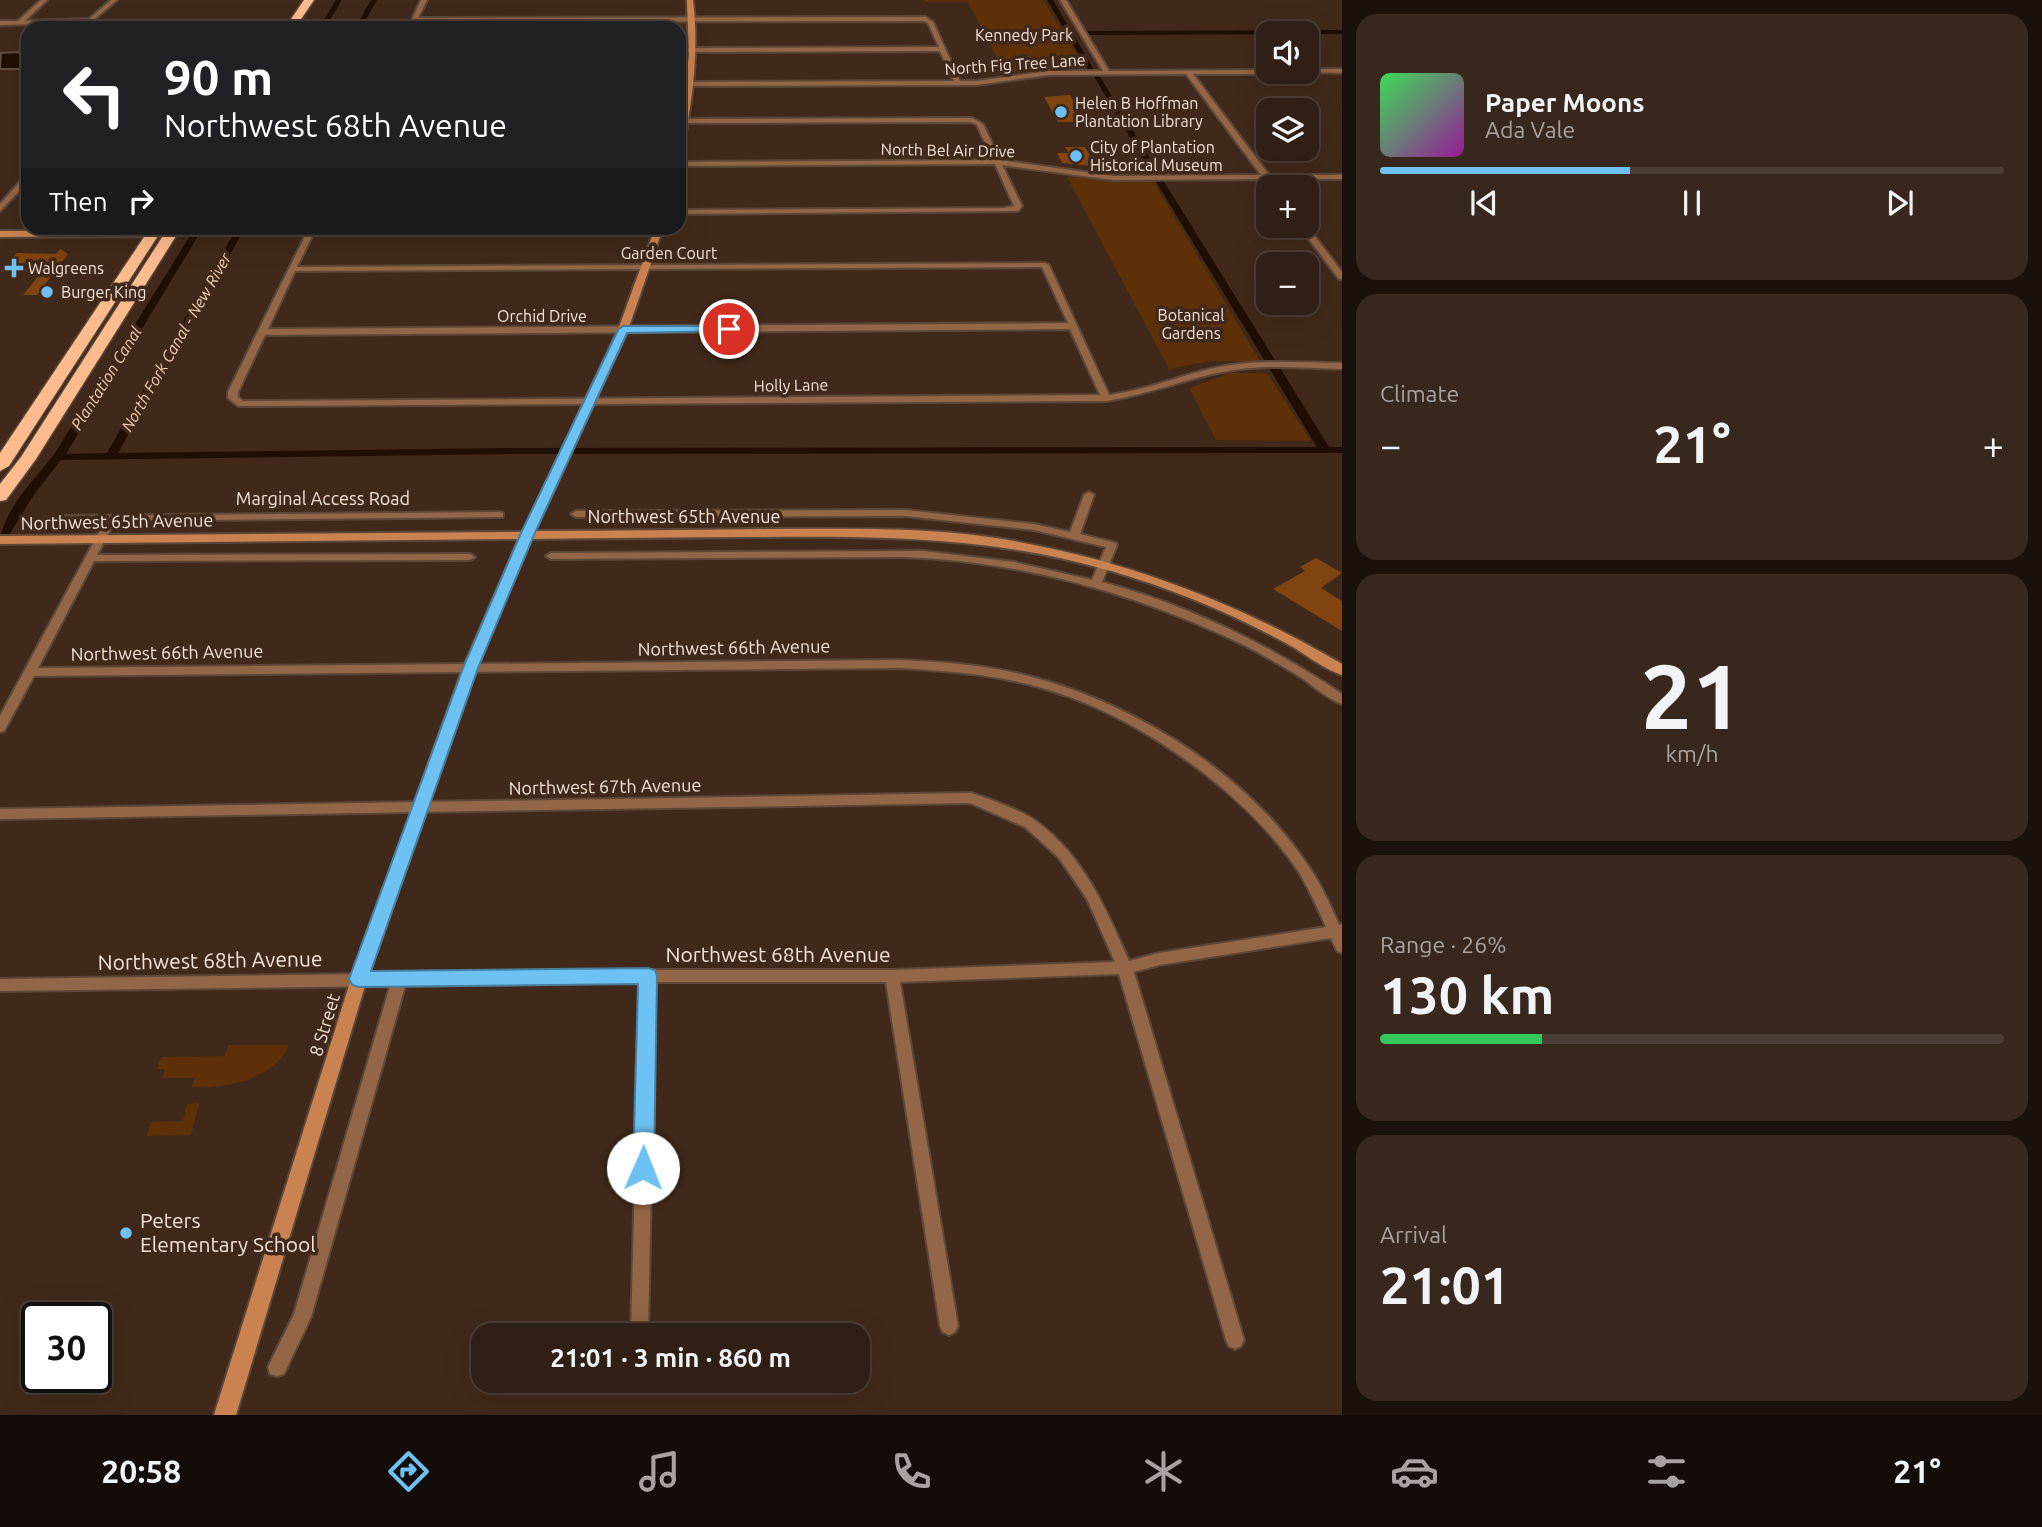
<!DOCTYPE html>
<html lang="en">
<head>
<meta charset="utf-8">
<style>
	:root { --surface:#301f14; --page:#38271d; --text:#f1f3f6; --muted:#a8a2a0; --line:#4b3d34; --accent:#6dc2f3 }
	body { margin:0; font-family:Ubuntu,sans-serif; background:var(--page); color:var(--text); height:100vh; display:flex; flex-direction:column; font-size:26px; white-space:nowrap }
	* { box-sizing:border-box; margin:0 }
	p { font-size:23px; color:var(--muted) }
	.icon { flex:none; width:38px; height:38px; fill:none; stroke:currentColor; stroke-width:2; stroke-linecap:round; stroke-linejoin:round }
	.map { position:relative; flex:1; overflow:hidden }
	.details { display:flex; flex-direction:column; gap:14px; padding:14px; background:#1a110b; width:700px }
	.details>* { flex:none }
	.hud { position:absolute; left:21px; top:21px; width:665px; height:214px; border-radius:21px; box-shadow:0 7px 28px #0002,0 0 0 2px var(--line); background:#202124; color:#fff; overflow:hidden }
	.controls { position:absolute; left:1256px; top:21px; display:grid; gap:14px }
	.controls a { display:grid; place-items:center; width:63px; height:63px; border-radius:14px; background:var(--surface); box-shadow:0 7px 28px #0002,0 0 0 2px var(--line); font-size:35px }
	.speed { position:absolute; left:21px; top:1302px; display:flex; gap:14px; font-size:35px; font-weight:700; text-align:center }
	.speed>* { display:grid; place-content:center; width:91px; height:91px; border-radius:50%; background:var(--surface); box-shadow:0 7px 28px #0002,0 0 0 2px var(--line); line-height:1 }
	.speed .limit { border:4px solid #111; border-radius:10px; background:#fff; color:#111 }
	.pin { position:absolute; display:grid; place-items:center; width:60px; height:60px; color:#fff; margin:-30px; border:4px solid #fff; border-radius:50%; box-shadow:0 2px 7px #0007 }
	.me { position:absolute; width:77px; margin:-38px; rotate:1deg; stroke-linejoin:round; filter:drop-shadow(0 0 5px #0008) }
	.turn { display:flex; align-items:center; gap:24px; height:147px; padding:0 28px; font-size:32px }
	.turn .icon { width:91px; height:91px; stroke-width:2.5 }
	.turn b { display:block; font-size:49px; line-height:60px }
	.then { display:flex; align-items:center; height:66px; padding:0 28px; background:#0003; gap:14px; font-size:26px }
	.big { font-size:52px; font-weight:700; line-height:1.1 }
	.details .widget { flex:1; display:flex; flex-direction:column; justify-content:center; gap:10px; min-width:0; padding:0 24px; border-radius:21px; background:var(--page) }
	.details .dial { align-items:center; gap:0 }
	.dial b { font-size:91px; line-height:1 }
	.song { display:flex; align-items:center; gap:21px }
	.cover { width:84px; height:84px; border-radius:10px; background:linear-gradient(135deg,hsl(130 70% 55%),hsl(300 70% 35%)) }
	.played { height:7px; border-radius:4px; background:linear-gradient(90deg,var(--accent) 40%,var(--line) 40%) }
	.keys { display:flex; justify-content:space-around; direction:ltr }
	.heat { display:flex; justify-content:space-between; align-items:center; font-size:38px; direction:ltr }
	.charge { height:10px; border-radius:5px; background:linear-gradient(90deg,#34c759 26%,var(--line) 0) }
	.trip { position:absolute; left:471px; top:1323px; width:399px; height:70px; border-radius:21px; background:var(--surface); box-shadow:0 7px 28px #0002,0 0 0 2px var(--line); font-weight:700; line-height:70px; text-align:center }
	.tabs { display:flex; height:112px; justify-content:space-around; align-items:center; background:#130c08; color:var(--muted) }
	.tabs .icon { width:49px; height:49px }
	.tabs .on { color:var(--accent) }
	.tabs b { font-size:32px; color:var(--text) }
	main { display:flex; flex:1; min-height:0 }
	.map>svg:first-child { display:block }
	.green { fill:#5d3008 }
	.water { fill:#210e02; stroke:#604e42; stroke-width:2 }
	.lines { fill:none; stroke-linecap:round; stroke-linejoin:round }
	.canal { fill:#210e02; fill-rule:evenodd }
	.building { fill:#804410 }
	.street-casing { stroke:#5c4739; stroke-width:4 }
	.secondary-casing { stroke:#5c4739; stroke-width:4 }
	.highway-casing { stroke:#5c4739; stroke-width:3 }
	.street { fill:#926646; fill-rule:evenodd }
	.secondary { fill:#ca8350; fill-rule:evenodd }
	.highway { fill:#febc8e; fill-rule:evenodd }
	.route { fill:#6dc2f3; stroke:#477e9e; stroke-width:2 }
	.poi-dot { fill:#6dc2f3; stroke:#40291a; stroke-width:2.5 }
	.labels { text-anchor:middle; stroke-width:7; stroke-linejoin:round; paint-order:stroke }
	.far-park-label { font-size:16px; fill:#f2dfd3; stroke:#40291a }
	.far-street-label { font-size:16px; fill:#f2e3d9; stroke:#40291a }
	.far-poi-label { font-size:16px; fill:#f2e3d9; stroke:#40291a; text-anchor:start }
	.far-water-label { font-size:16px; font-style:italic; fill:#f5d0b8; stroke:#40291a }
	.street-label { font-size:18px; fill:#f2e3d9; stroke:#40291a }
	.near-street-label { font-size:21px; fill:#f2e3d9; stroke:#40291a }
	.near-poi-label { font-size:21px; fill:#f2e3d9; stroke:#40291a; text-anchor:start }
</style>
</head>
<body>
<main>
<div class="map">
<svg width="1342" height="1415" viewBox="0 0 1342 1415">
	<rect width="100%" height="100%" fill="#40291a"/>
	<!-- green -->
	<path class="green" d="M925,0H1043L1086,69L1004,72L968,2H926Z
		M1067,177L1153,181L1260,361H1210L1169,369Z
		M1230,373H1267L1311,441L1216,440L1189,388Z
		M228,1045H289C276,1079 224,1089 192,1087L194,1078H162L165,1069H157L161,1057L225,1056Z
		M199,1103L191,1135L147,1136L150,1122L183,1121L187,1104Z"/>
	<!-- water -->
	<path class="water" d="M18,52L28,53V69H0L1,53Z"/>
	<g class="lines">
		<!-- canal -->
		<path class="canal" d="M336,0H342L325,28H319Z
			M371,0H377L361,28H355Z
			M1047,0H1053L1096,73L1089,71Z
			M1342,30V34L1088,35L1085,33L1088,31Z
			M1092,73L1099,75L1160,175L1159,177L1152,175Z
			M1156,178L1163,180L1329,447H1342V453L509,454L61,460L35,493L4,543L0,544C0,514 35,478 53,456L195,228H203L66,454L107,453L237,228H245L118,453L509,448L1317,447L1155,180Z"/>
	</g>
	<!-- building -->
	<path class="building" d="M1070,95L1078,108H1072L1081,122H1058L1044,97Z
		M1065,147H1085L1091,157H1089L1092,166L1062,163L1057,153H1069Z
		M60,249L68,254L37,295H23L42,272H1L17,253L56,254Z
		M1316,558L1342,573L1321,588L1342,601V631L1273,589L1305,571L1300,567Z"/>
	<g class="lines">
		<!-- street casing -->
		<g class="street-casing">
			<path id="street" d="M41,0H47L25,21L89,19L111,0H117L90,23L0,25V21H18Z
				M421,0H427L418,18L925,17L933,22L960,81H976L1049,71H1103L1060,0H1066L1109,71L1269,70L1272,72L1269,74H1193L1269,175H1342V179H1272L1278,187H1270L1265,179L1113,180L1002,165L1022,206L1018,211L679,214V210L1004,208L1014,206L995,164L679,166V162L993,160L977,125L971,122L679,123V119L972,118L983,124L1000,160L1113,176L1261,175L1186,74L1049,75L976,85L679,86V82L954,81L940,51L679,52V48L939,47L928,23L924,21L417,22L414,28H408Z
				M1307,69H1342V73L1305,72H1307Z
				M25,176H28V182L0,211V204Z
				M1299,226H1307L1342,272V279H1339Z
				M309,228H316L297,267L1045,263L1049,265L1109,395C1149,390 1185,373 1224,366C1263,359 1303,363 1342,363V369C1304,368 1265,364 1228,371C1186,378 1148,395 1106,401L238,406L228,398V392ZM1042,267L1068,323L268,329L295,271ZM1070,329L1100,395L243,401L238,397V392L265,335Z
				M1089,492L1094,495L1080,534L1116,543L1117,545L1102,582C1188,605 1268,644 1342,694V704C1328,699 1314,687 1302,678C1284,667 1265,656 1246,646C1138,594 1023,561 903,557L551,559L546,556L551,553L923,551L1014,562L1092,580L1106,547L1034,530L905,516L576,517L571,514L576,511L905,510L1034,524L1070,532L1084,495Z
				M499,512L503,513V517L115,521L97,555L470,554L475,557L470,560L94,561L38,668L900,660C939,662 978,664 1016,673C1126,698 1243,769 1307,864C1320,882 1330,904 1339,925L1342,924V953L1337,951L1331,938L1159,965L1134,972L1244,1340L1241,1346L1235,1349L1229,1346L1226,1340L1119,974L900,982L958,1326L955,1332L949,1335L943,1332L940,1326L886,982H655L648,1335H632L631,1332L640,982L405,986L311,1317L284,1374L277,1376L270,1374L268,1367L294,1314L390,986L0,991V979L648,970H892L1115,962L1087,899L1059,858L1025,827L970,803L0,819V809L971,793C987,798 1023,811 1036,821C1084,856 1106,909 1129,961L1159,953L1326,927C1318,909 1310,891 1300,874C1249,795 1141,718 1052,691C1002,675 952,671 900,668L34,676L4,731L0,732V716L105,521H63L58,518L59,516Z"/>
		</g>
		<!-- secondary casing -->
		<g class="secondary-casing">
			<path id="secondary" d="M687,0H693C699,50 693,98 683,147L679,149V129L689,55Z
				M655,228H663L628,330L535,531C614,531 694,530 773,529C848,529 922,527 996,538C1121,558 1233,600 1342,664V675C1321,668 1302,651 1282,641C1228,612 1170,588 1111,571C991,536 878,536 754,537C680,537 606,538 531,539L477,668L367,979L236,1415H214L351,979L463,668L519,539L0,544V536L523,532L618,330Z
				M0,231L170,230L174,233L170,236L0,237Z"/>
		</g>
		<!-- highway casing -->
		<g class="highway-casing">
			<path id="highway" d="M304,0H314L295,28H285Z
				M150,228H163L9,466L0,471V453Z
				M168,228H181L36,459L6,500L0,501V484L21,457Z"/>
		</g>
		<!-- street -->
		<use href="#street" class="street"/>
		<!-- secondary -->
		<use href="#secondary" class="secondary"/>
		<!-- highway -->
		<use href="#highway" class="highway"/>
	</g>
	<!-- route -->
	<path class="route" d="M729,326L733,327V331L627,333L534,535L478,668L371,971L648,968L655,970L657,976L654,1168L651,1175L643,1178L636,1175L633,1168L638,984L359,987L352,985L349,979L463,668L520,535L618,330L623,326Z"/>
	<!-- markers -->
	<g class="poi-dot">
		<circle cx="1061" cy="112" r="7"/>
		<circle cx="1076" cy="156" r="7"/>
		<path d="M10.5 257.5h7v7h7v7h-7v7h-7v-7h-7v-7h7z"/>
		<circle cx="47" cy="292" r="7"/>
		<circle cx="126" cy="1233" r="7"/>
	</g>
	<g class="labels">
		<!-- far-park labels -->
		<g class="far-park-label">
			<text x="1024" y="41">Kennedy Park</text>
			<text x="1191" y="321">Botanical<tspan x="1191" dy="18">Gardens</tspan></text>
		</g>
		<!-- far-street labels -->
		<g class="far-street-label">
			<text transform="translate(1015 64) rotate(-4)" y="6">North Fig Tree Lane</text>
			<text transform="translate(948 150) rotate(1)" y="6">North Bel Air Drive</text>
			<text x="669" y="259">Garden Court</text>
			<text x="542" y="322">Orchid Drive</text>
			<text transform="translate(791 385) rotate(-1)" y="6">Holly Lane</text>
		</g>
		<!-- far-poi labels -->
		<g class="far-poi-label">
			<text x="1075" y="109">Helen B Hoffman<tspan x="1075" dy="18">Plantation Library</tspan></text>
			<text x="1090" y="153">City of Plantation<tspan x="1090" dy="18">Historical Museum</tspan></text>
			<text x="28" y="274">Walgreens</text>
			<text x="61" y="298">Burger King</text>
		</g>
		<!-- far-water labels -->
		<g class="far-water-label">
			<text transform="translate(176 342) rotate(-60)" y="6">North Fork Canal - New River</text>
			<text transform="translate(106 378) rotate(-58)" y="6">Plantation Canal</text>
		</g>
		<!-- street labels -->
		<g class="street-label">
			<text x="323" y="505">Marginal Access Road</text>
			<text x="684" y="523">Northwest 65th Avenue</text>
			<text transform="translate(117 522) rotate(-1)" y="6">Northwest 65th Avenue</text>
			<text transform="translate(734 648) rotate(-1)" y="6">Northwest 66th Avenue</text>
			<text transform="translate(167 653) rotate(-1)" y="6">Northwest 66th Avenue</text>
			<text transform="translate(605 787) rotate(-1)" y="6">Northwest 67th Avenue</text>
			<text transform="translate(325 1025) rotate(-73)" y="6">8 Street</text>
		</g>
		<!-- near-street labels -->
		<g class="near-street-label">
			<text x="778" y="962">Northwest 68th Avenue</text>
			<text transform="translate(210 961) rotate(-1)" y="7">Northwest 68th Avenue</text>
		</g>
		<!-- near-poi labels -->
		<g class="near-poi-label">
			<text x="140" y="1228">Peters<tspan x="140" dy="24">Elementary School</tspan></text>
		</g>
	</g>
</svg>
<div class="controls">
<a><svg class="icon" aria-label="sound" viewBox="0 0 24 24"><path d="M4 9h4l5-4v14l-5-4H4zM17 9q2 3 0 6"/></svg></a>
<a><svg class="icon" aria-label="layers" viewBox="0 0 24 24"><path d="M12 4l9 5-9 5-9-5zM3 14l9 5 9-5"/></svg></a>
<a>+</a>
<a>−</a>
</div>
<div class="speed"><div class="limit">30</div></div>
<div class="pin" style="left:729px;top:329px;background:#d93025"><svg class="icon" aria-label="arrive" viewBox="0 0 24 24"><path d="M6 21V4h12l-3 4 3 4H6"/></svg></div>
<svg class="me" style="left:643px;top:1168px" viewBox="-20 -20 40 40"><circle r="19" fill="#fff"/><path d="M0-13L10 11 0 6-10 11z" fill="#6dc2f3"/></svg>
<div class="trip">21:01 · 3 min · 860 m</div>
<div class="hud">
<div class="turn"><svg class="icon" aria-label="left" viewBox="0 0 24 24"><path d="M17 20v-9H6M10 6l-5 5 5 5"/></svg><div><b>90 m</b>Northwest 68th Avenue</div></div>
<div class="then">Then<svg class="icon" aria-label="right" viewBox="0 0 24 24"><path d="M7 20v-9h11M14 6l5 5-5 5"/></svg></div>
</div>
</div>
<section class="details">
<div class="widget">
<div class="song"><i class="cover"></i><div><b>Paper Moons</b><p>Ada Vale</p></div></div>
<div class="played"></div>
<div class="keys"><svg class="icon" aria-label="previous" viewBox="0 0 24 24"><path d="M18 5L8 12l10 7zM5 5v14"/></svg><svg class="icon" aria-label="pause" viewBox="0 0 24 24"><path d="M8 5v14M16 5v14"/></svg><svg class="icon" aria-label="next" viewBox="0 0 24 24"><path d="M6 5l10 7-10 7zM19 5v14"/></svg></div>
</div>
<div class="widget"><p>Climate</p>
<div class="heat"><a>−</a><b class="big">21°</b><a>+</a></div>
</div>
<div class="widget dial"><b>21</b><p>km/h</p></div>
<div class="widget"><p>Range · 26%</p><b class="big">130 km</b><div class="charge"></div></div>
<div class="widget"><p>Arrival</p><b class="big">21:01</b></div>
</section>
</main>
<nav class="tabs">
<b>20:58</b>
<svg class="icon on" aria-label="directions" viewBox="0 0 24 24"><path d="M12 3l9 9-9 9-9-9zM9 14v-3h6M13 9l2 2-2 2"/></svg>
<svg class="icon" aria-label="music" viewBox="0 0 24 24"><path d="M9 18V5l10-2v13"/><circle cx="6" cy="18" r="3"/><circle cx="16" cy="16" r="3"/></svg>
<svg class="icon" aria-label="phone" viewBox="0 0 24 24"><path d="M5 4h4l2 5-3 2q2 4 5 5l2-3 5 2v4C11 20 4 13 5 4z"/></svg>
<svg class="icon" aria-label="climate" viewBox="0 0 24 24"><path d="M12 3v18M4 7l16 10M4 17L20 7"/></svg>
<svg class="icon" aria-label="car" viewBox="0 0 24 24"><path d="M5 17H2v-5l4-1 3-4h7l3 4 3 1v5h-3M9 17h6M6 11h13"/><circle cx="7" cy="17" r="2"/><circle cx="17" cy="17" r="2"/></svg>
<svg class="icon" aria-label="filters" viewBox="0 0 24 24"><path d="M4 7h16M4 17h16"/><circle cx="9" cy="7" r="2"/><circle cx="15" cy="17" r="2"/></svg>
<b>21°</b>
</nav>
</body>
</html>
